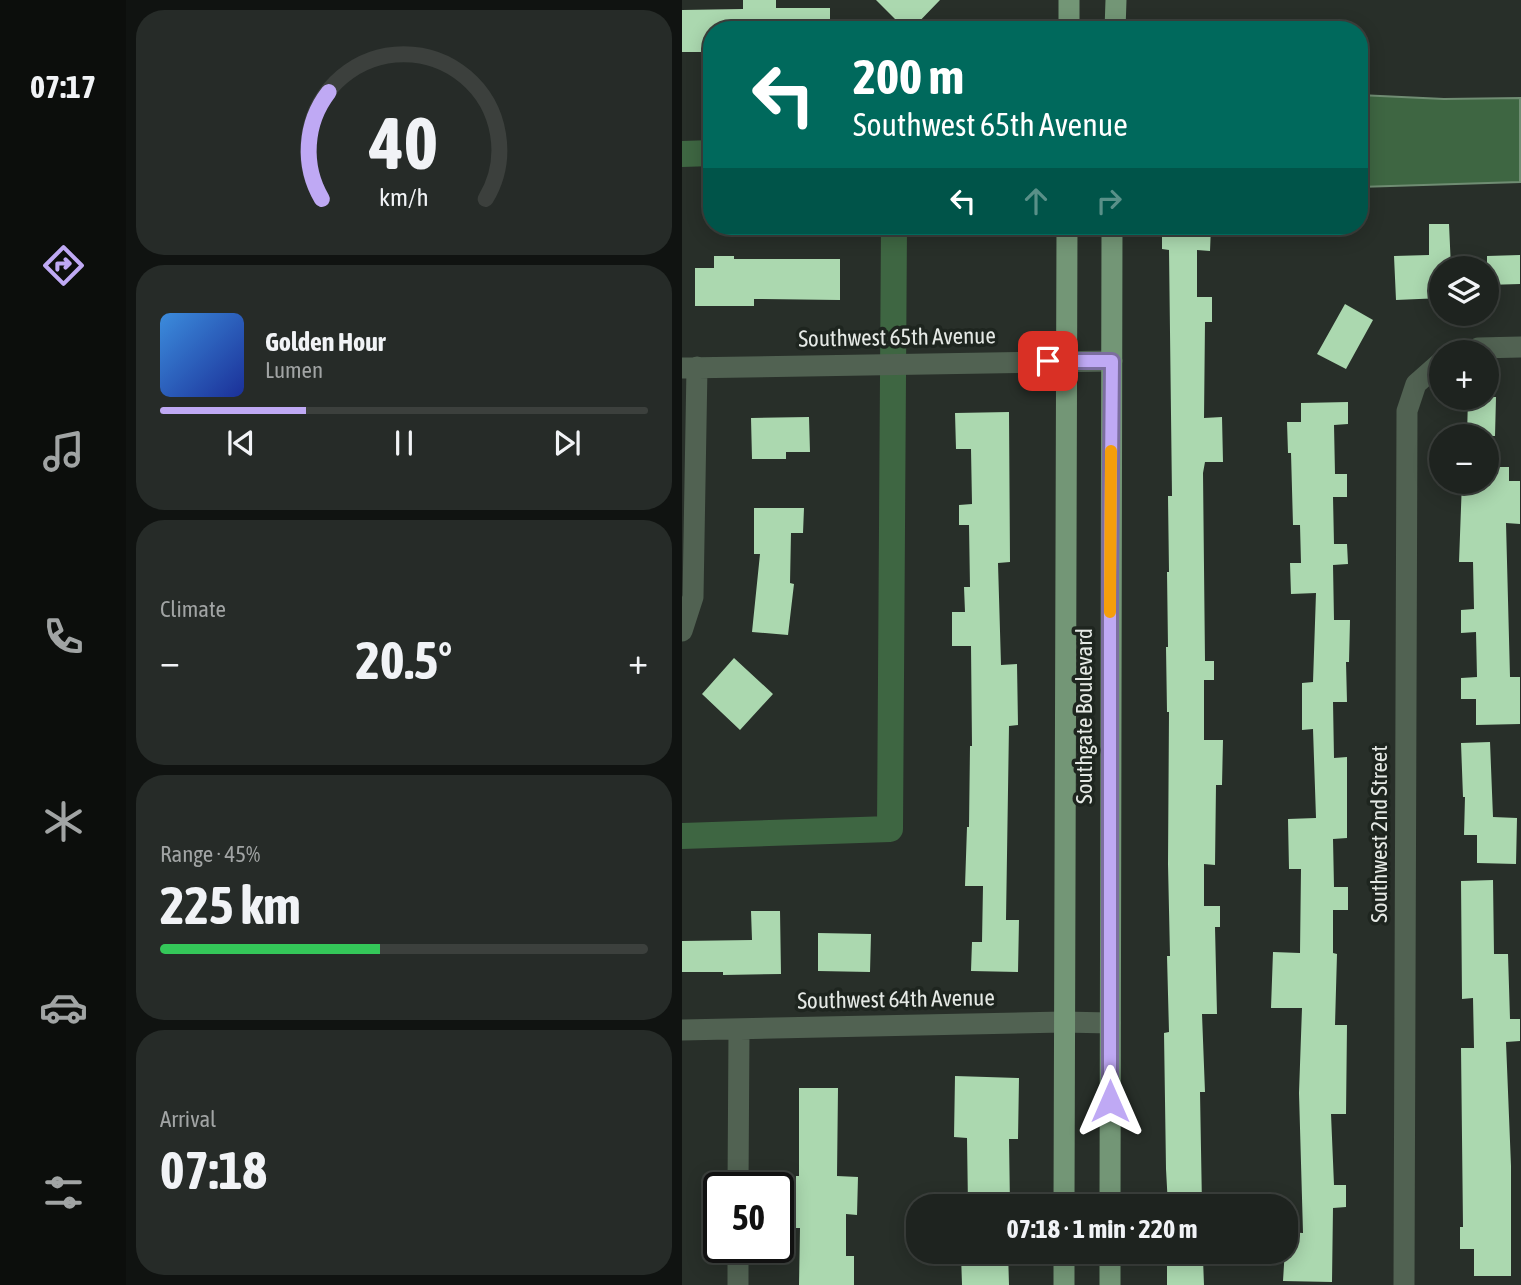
<!DOCTYPE html>
<html lang="en">
<head>
<meta charset="utf-8">
<style>
	:root { --surface:#1e231f; --page:#262b28; --text:#f1f3f6; --muted:#a1a4a4; --line:#3c403d; --accent:#bfa9f4 }
	body { margin:0; font-family:"Asap Condensed",sans-serif; background:var(--page); color:var(--text); height:100vh; display:flex; flex-direction:column; font-size:26px; white-space:nowrap }
	* { box-sizing:border-box; margin:0 }
	p { font-size:23px; color:var(--muted) }
	.icon { flex:none; width:38px; height:38px; fill:none; stroke:currentColor; stroke-width:2; stroke-linecap:round; stroke-linejoin:round }
	.map { position:relative; flex:1; overflow:hidden }
	.panel { display:flex; flex-direction:column; gap:10px; padding:10px; background:#101311; width:556px }
	.panel>* { flex:none }
	.top-card { position:absolute; left:21px; top:21px; width:665px; height:214px; border-radius:28px; box-shadow:0 4px 18px #0003,0 0 0 2px var(--line); background:#00695c; color:#fff; overflow:hidden }
	.controls { position:absolute; left:747px; top:256px; display:grid; gap:14px }
	.controls a { display:grid; place-items:center; width:70px; height:70px; border-radius:50%; background:var(--surface); box-shadow:0 4px 18px #0003,0 0 0 2px var(--line); font-size:35px }
	.speed { position:absolute; left:21px; top:1172px; display:flex; gap:14px; font-size:35px; font-weight:700; text-align:center }
	.speed>* { display:grid; place-content:center; width:91px; height:91px; border-radius:50%; background:var(--surface); box-shadow:0 4px 18px #0003,0 0 0 2px var(--line); line-height:1 }
	.speed .limit { border:4px solid #111; border-radius:10px; background:#fff; color:#111 }
	.pin { position:absolute; display:grid; place-items:center; width:60px; height:60px; color:#fff; margin:-30px; border-radius:14px; box-shadow:0 4px 10px #0006 }
	.me { position:absolute; width:77px; margin:-38px; rotate:0deg; stroke-linejoin:round; filter:drop-shadow(0 0 5px #0008) }
	.turn { display:flex; align-items:center; gap:24px; height:147px; padding:0 35px; font-size:32px }
	.turn .icon { width:91px; height:91px; stroke-width:2.5 }
	.turn b { display:block; font-size:49px; line-height:60px }
	.lanes { display:flex; align-items:center; height:66px; padding:0 35px; background:#0003; justify-content:center; gap:35px; direction:ltr }
	.lanes .off { opacity:.35 }
	.big { font-size:52px; font-weight:700; line-height:1.1 }
	.panel .tile { flex:1; display:flex; flex-direction:column; justify-content:center; gap:10px; min-width:0; padding:0 24px; border-radius:28px; background:var(--page) }
	.panel .dial { align-items:center; gap:0 }
	.dial svg { height:182px; overflow:visible; fill:none; stroke:var(--line); stroke-width:7; stroke-linecap:round; text-anchor:middle }
	.dial text { fill:var(--text); stroke:none }
	.song { display:flex; align-items:center; gap:21px }
	.cover { width:84px; height:84px; border-radius:10px; background:linear-gradient(135deg,hsl(210 70% 55%),hsl(230 70% 35%)) }
	.played { height:7px; border-radius:4px; background:linear-gradient(90deg,var(--accent) 30%,var(--line) 30%) }
	.keys { display:flex; justify-content:space-around; direction:ltr }
	.heat { display:flex; justify-content:space-between; align-items:center; font-size:38px; direction:ltr }
	.charge { height:10px; border-radius:5px; background:linear-gradient(90deg,#34c759 45%,var(--line) 0) }
	.trip { position:absolute; left:224px; top:1194px; width:392px; height:70px; border-radius:28px; background:var(--surface); box-shadow:0 4px 18px #0003,0 0 0 2px var(--line); font-weight:700; line-height:70px; text-align:center }
	main { display:flex; flex:1; min-height:0 }
	.tabs { display:flex; flex-direction:column; width:126px; justify-content:space-around; align-items:center; background:#0c0e0c; color:var(--muted) }
	.tabs .icon { width:49px; height:49px }
	.tabs .active { color:var(--accent) }
	.tabs b { font-size:32px; color:var(--text) }
	.map>svg:first-child { display:block }
	.water { fill:#3e6642; stroke:#708d73; stroke-width:2 }
	.lines { fill:none; stroke-linecap:round; stroke-linejoin:round }
	.canal { stroke:#3e6642; stroke-width:26 }
	.building { fill:#abd8af }
	.minor { stroke:#516252; stroke-width:21 }
	.major { stroke:#739676; stroke-width:21 }
	.route-casing { stroke:#7c6e9f; stroke-width:18 }
	.route { stroke:#bfa9f4; stroke-width:12 }
	.slow { stroke:#f59e0b; stroke-width:12 }
	.labels { text-anchor:middle; stroke-width:7; stroke-linejoin:round; paint-order:stroke }
	.street-label { font-size:23px; fill:#e5e9e5; stroke:#1e251f }
</style>
</head>
<body>
<main>
<nav class="tabs">
<b>07:17</b>
<svg class="icon active" aria-label="directions" viewBox="0 0 24 24"><path d="M12 3l9 9-9 9-9-9zM9 14v-3h6M13 9l2 2-2 2"/></svg>
<svg class="icon" aria-label="music" viewBox="0 0 24 24"><path d="M9 18V5l10-2v13"/><circle cx="6" cy="18" r="3"/><circle cx="16" cy="16" r="3"/></svg>
<svg class="icon" aria-label="phone" viewBox="0 0 24 24"><path d="M5 4h4l2 5-3 2q2 4 5 5l2-3 5 2v4C11 20 4 13 5 4z"/></svg>
<svg class="icon" aria-label="climate" viewBox="0 0 24 24"><path d="M12 3v18M4 7l16 10M4 17L20 7"/></svg>
<svg class="icon" aria-label="car" viewBox="0 0 24 24"><path d="M5 17H2v-5l4-1 3-4h7l3 4 3 1v5h-3M9 17h6M6 11h13"/><circle cx="7" cy="17" r="2"/><circle cx="17" cy="17" r="2"/></svg>
<svg class="icon" aria-label="filters" viewBox="0 0 24 24"><path d="M4 7h16M4 17h16"/><circle cx="9" cy="7" r="2"/><circle cx="15" cy="17" r="2"/></svg>
</nav>
<section class="panel">
<div class="tile dial"><svg viewBox="0 0 100 80">
<path d="M14 69A42 42 0 1 1 86 69"/>
<path d="M14 69A42 42 0 0 1 17 22" stroke="#bfa9f4"/>
<text x="50" y="56" font-size="32" font-weight="700">40</text>
<text x="50" y="72" font-size="11">km/h</text>
</svg></div>
<div class="tile">
<div class="song"><i class="cover"></i><div><b>Golden Hour</b><p>Lumen</p></div></div>
<div class="played"></div>
<div class="keys"><svg class="icon" aria-label="previous" viewBox="0 0 24 24"><path d="M18 5L8 12l10 7zM5 5v14"/></svg><svg class="icon" aria-label="pause" viewBox="0 0 24 24"><path d="M8 5v14M16 5v14"/></svg><svg class="icon" aria-label="next" viewBox="0 0 24 24"><path d="M6 5l10 7-10 7zM19 5v14"/></svg></div>
</div>
<div class="tile"><p>Climate</p>
<div class="heat"><a>−</a><b class="big">20.5°</b><a>+</a></div>
</div>
<div class="tile"><p>Range · 45%</p><b class="big">225 km</b><div class="charge"></div></div>
<div class="tile"><p>Arrival</p><b class="big">07:18</b></div>
</section>
<div class="map">
<svg width="839" height="1285" viewBox="0 0 839 1285">
	<rect width="100%" height="100%" fill="#282f29"/>
	<!-- water -->
	<path class="water" d="M677,95L762,99L838,98V182L677,187Z"/>
	<g class="lines">
		<!-- canal -->
		<path class="canal" d="M0,154L30,153
			M0,836L208,829L212,226"/>
	</g>
	<!-- building -->
	<path class="building" d="M61,0H94V8H148V30H30V52H0V10L61,9Z
		M194,0H258L229,30H224Z
		M747,224H767L769,268H760V298L714,300L712,256L747,255Z
		M480,226H529L528,251L515,250V297H530V322H523L522,418L540,417L541,462H523L521,473L523,661H532V680H522V740H541L540,785H534L533,865L522,864V906H538V927H533L535,1014H520L523,1092H518L520,1206H486L484,1169L482,1033L487,1032L485,956H488L486,864L487,712H485L484,647H486L485,572H487L486,496H490L487,250L480,249Z
		M838,255V284L805,285V256Z
		M32,256H52V259H158V300L72,299V306H13V268H32Z
		M663,304L691,320L664,369L635,354Z
		M786,397H814L813,436H785Z
		M666,402V424L652,425L653,474H665V497H651L652,544H665L666,564L651,565L652,620H668L667,662H664L665,702H651L652,758L665,757V838L651,839L652,887H666V910H651V953L655,954L653,1025H665L664,1114H649L652,1185H664V1207L651,1208L650,1282L601,1281L604,1232L621,1233L617,1093L620,1008H589L591,952L618,953L619,869H607L606,819L634,818L631,729L620,730V683L631,682L634,593L609,594L608,563H619L618,525H611L609,453H606L605,422H619V403Z
		M327,412L328,562L316,563L319,665L335,664L336,725L327,726L324,920H337L336,972L289,971L290,942H300L301,886H283L285,827H287L288,746H290L289,646H270V612H283L282,587H288L287,525H277V505L290,504L289,449H274L273,413Z
		M127,417L128,452H104V459H70L69,418Z
		M805,467H827V481H838V524L824,523L828,677H838V724L794,725V699H779V678L795,677L794,632L779,633V610L792,609L791,562H777L780,481H805Z
		M72,508H122L121,533H109L108,583L112,584L106,635L70,632L78,554H72Z
		M52,658L91,694L58,730L20,694Z
		M808,742L811,817L835,818L834,864L795,863V835H782L783,797H781L779,743Z
		M811,880L812,954H826L828,1019H838V1041L824,1042L829,1166V1276H792V1249H778V1227H781L779,1048H792L791,998L780,999L779,881Z
		M69,911H98L99,974L41,975V972H0V941L70,940Z
		M136,933L189,934L188,972L136,971Z
		M273,1076L337,1078L336,1139H327L328,1206H286L285,1138L272,1137Z
		M117,1088H156L155,1176L176,1177L175,1215L164,1214V1256H172V1285H117L118,1228H113L114,1176H117Z
		M298,1251H326L327,1285H280L279,1254H298Z
		M485,1259H521L522,1285H485Z"/>
	<g class="lines">
		<!-- minor -->
		<path class="minor" d="M787,352L796,348L839,347
			M0,368L430,361
			M0,631L11,597L15,367
			M0,1030L381,1022L428,1023
			M56,1188L57,1029
			M56,1285V1248
			M722,1285L725,411L734,384L760,361"/>
		<!-- major -->
		<path class="major" d="M387,30V0
			M433,30L434,0
			M382,1206L385,226
			M428,1206L430,226
			M382,1251V1285
			M428,1285V1251"/>
	</g>
	<g class="lines">
		<!-- route casing -->
		<g class="route-casing">
			<path id="route" d="M366,361H430L428,576V1101"/>
		</g>
		<!-- route -->
		<use href="#route" class="route"/>
		<!-- slow -->
		<path class="slow" d="M428,612L429,451"/>
	</g>
	<g class="labels">
		<!-- street labels -->
		<g class="street-label">
			<text transform="translate(215 337) rotate(-1)" y="8">Southwest 65th Avenue</text>
			<text transform="translate(402 716) rotate(-90)" y="8">Southgate Boulevard</text>
			<text transform="translate(697 834) rotate(-90)" y="8">Southwest 2nd Street</text>
			<text transform="translate(214 999) rotate(-1)" y="8">Southwest 64th Avenue</text>
		</g>
	</g>
</svg>
<div class="controls">
<a><svg class="icon" aria-label="layers" viewBox="0 0 24 24"><path d="M12 4l9 5-9 5-9-5zM3 14l9 5 9-5"/></svg></a>
<a>+</a>
<a>−</a>
</div>
<div class="speed"><div class="limit">50</div></div>
<div class="pin" style="left:366px;top:361px;background:#d93025"><svg class="icon" aria-label="arrive" viewBox="0 0 24 24"><path d="M6 21V4h12l-3 4 3 4H6"/></svg></div>
<svg class="me" style="left:428px;top:1101px" viewBox="-20 -20 40 40"><path d="M0-17L14 15 0 8-14 15z" fill="#bfa9f4" stroke="#fff" stroke-width="4"/></svg>
<div class="trip">07:18 · 1 min · 220 m</div>
<div class="top-card">
<div class="turn"><svg class="icon" aria-label="left" viewBox="0 0 24 24"><path d="M17 20v-9H6M10 6l-5 5 5 5"/></svg><div><b>200 m</b>Southwest 65th Avenue</div></div>
<div class="lanes"><svg class="icon" aria-label="left" viewBox="0 0 24 24"><path d="M17 20v-9H6M10 6l-5 5 5 5"/></svg><svg class="icon off" aria-label="ahead" viewBox="0 0 24 24"><path d="M12 20V5M6 11l6-6 6 6"/></svg><svg class="icon off" aria-label="right" viewBox="0 0 24 24"><path d="M7 20v-9h11M14 6l5 5-5 5"/></svg></div>
</div>
</div>
</main>
</body>
</html>
